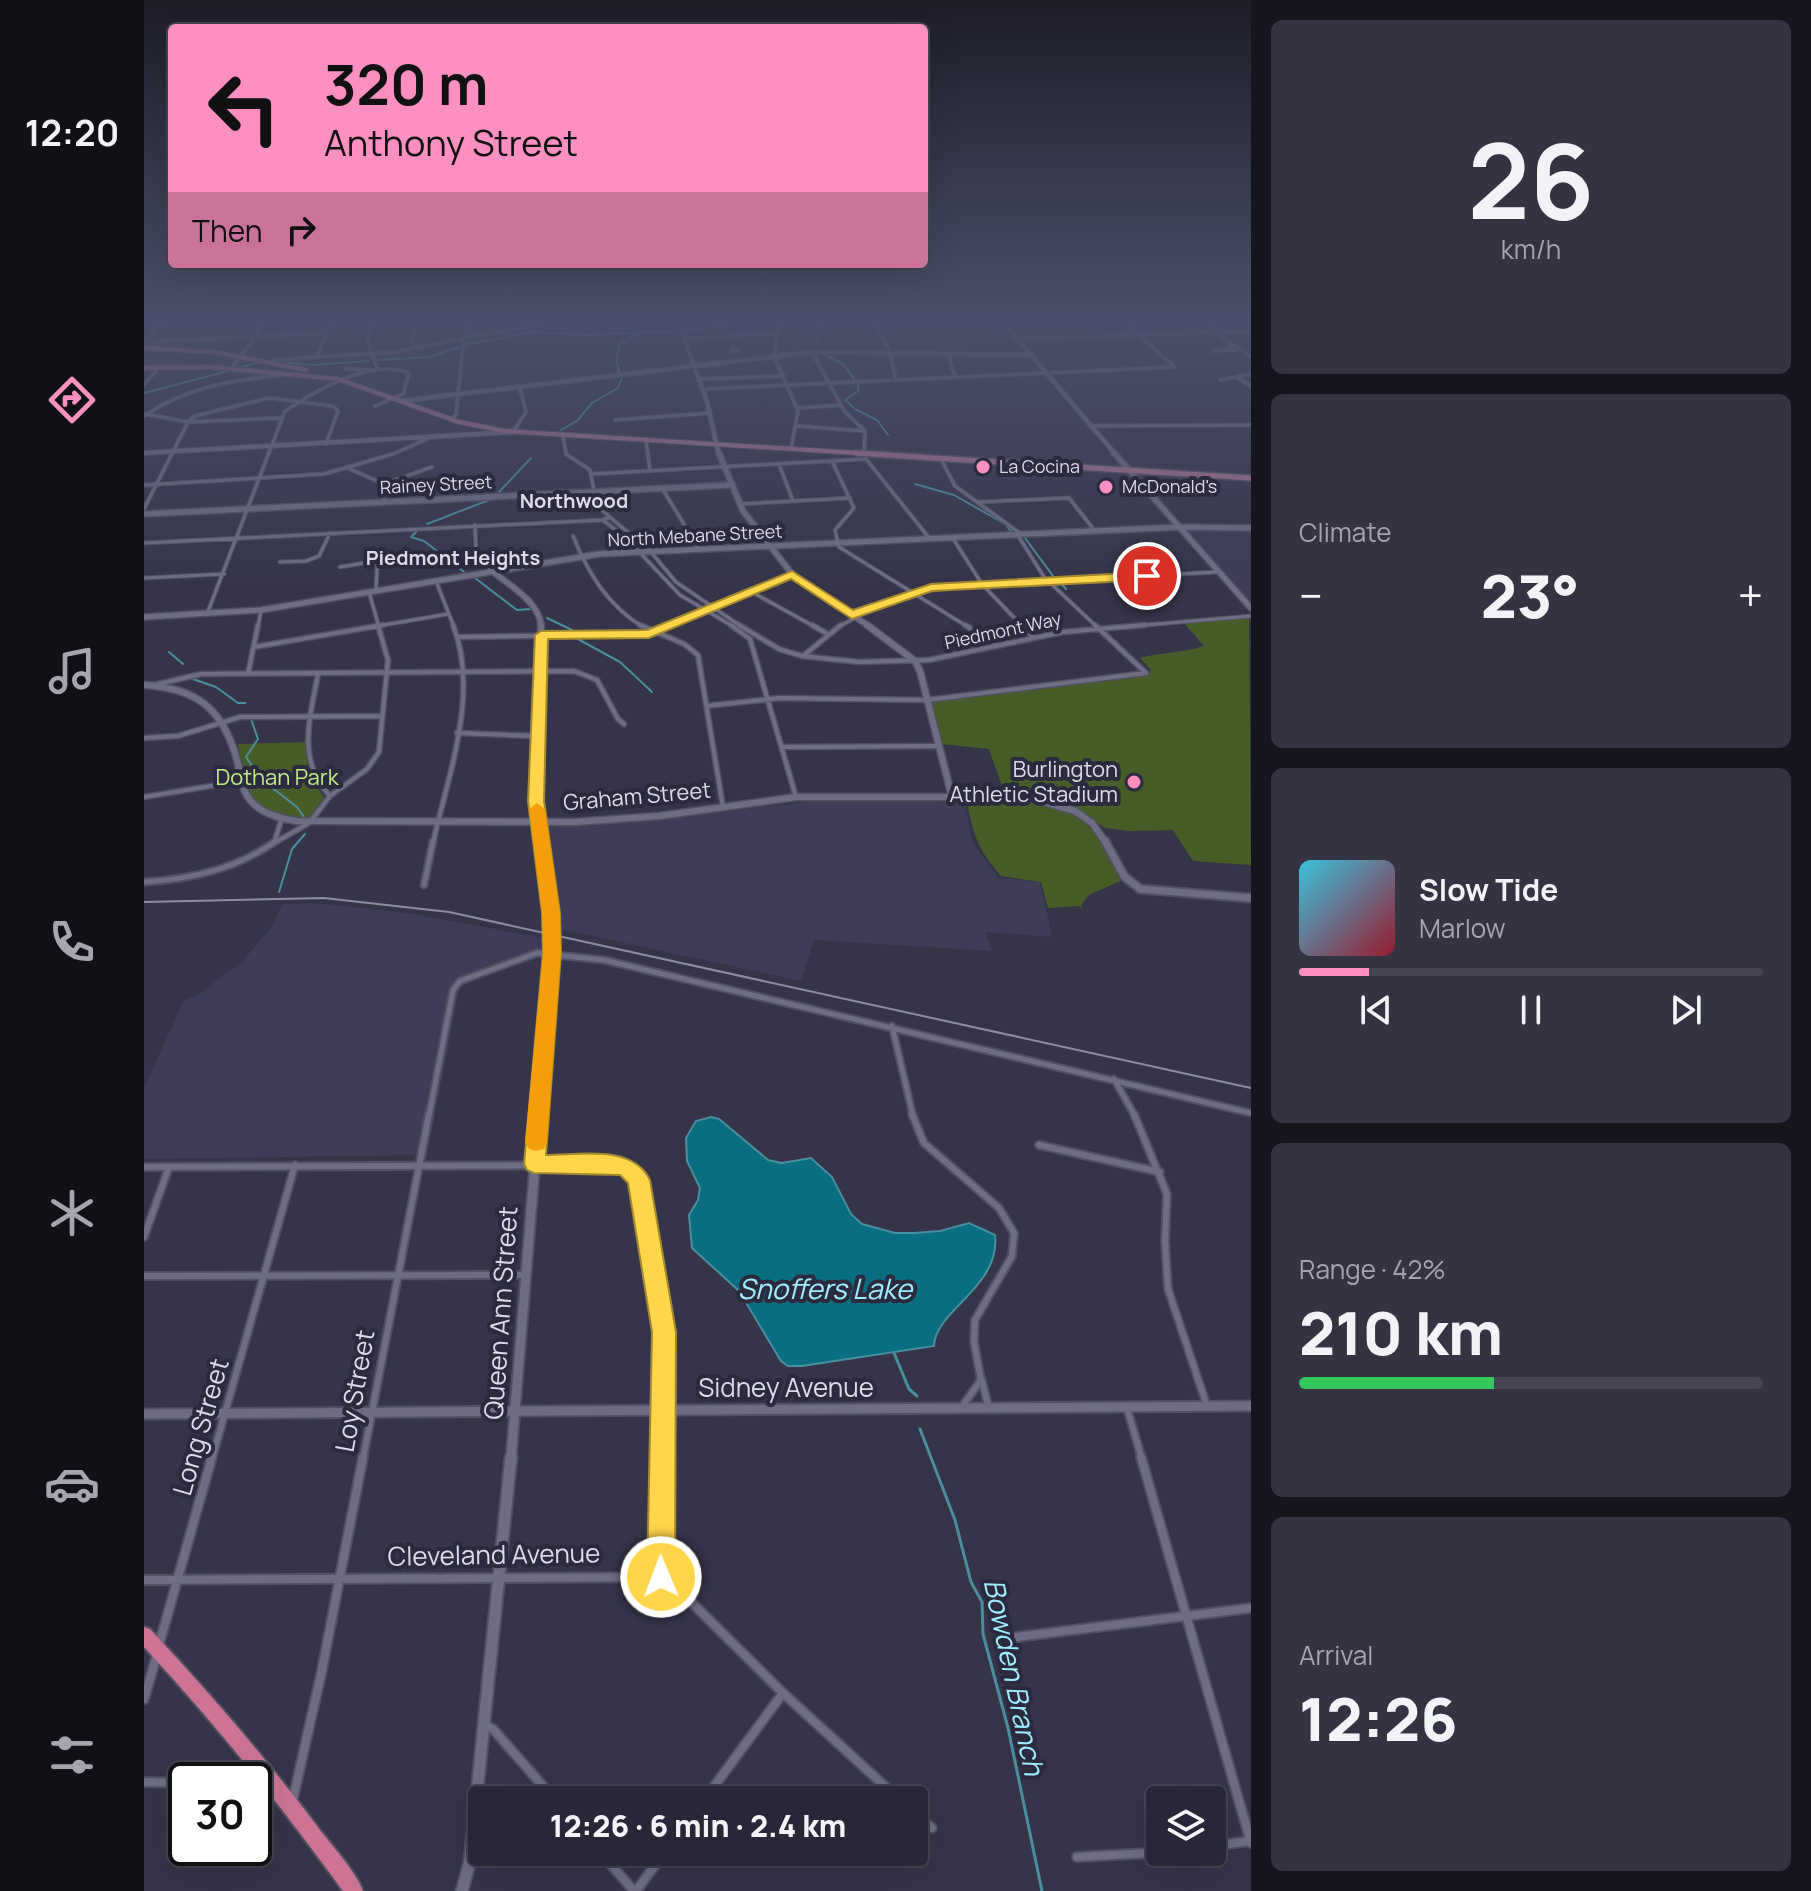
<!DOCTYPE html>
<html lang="en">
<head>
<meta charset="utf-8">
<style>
	:root { --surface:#282737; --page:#343342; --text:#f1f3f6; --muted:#a5a5ad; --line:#444452; --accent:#fc8fc1 }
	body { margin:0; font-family:Manrope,sans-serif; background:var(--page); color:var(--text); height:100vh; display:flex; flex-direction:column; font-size:30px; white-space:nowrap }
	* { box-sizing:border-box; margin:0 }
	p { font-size:26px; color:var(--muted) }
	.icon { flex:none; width:44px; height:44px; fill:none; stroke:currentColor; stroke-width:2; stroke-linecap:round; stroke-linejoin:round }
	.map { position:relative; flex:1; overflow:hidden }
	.sheet { display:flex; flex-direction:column; gap:20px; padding:20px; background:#16151e; width:560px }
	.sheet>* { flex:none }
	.guide { position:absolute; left:24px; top:24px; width:760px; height:244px; border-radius:8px; box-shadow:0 8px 32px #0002,0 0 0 2px var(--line); background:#fc8fc1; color:#111; overflow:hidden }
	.buttons { position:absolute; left:1002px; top:1786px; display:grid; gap:16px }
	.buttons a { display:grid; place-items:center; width:80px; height:80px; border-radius:8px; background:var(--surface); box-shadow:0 8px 32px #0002,0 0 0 2px var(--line); font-size:40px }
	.speed { position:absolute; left:24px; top:1762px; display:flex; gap:16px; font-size:40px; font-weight:700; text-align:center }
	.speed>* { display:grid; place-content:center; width:104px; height:104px; border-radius:50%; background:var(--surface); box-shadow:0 8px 32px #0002,0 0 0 2px var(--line); line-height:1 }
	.speed .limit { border:4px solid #111; border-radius:12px; background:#fff; color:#111 }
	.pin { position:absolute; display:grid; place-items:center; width:68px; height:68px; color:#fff; margin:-34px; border:4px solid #fff; border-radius:50%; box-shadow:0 2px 8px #0007 }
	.me { position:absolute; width:88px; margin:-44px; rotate:359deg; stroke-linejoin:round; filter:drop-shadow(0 0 6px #0008) }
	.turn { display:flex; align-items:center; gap:28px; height:168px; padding:0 24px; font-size:36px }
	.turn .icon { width:104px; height:104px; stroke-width:2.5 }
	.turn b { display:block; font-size:56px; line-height:68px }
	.then { display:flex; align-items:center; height:76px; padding:0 24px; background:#0003; gap:16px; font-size:30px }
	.big { font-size:60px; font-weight:800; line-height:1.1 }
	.sheet .widget { flex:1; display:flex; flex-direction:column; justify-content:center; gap:12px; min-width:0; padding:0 28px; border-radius:12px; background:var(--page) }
	.sheet .dial { align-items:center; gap:0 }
	.dial b { font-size:104px; line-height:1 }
	.song { display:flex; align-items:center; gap:24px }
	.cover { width:96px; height:96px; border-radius:12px; background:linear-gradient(135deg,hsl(190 70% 55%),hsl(350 70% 35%)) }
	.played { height:8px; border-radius:4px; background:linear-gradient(90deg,var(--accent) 15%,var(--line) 15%) }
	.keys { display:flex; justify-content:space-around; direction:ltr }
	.heat { display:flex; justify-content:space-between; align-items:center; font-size:44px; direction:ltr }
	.charge { height:12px; border-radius:6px; background:linear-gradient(90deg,#34c759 42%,var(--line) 0) }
	.trip { position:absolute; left:324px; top:1786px; width:460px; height:80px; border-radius:8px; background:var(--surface); box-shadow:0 8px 32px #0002,0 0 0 2px var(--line); font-weight:800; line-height:80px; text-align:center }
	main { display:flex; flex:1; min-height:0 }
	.tab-bar { display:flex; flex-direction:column; width:144px; justify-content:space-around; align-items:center; background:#101016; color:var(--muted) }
	.tab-bar .icon { width:56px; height:56px }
	.tab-bar .on { color:var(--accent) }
	.tab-bar b { font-size:36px; color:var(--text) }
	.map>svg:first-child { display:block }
	.built { fill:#3e3c57 }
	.green { fill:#475d27 }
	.water { fill:#096e7f; stroke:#488f9f; stroke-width:2 }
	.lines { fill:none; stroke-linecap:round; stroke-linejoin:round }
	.stream-far1 { stroke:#488f9f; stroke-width:2 }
	.stream { stroke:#488f9f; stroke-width:3 }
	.street-far4-casing { stroke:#525162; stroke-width:5 }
	.street-far3-casing { stroke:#525162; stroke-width:7 }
	.street-far2-casing { stroke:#525162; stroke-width:9 }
	.street-far1-casing { stroke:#525162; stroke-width:10 }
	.street-casing { stroke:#525162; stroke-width:12 }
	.secondary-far5-casing { stroke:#525162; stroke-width:6 }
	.secondary-far4-casing { stroke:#525162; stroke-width:8 }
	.secondary-far3-casing { stroke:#525162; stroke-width:9 }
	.secondary-far2-casing { stroke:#525162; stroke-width:11 }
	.secondary-far1-casing { stroke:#525162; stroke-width:13 }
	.secondary-casing { stroke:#525162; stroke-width:15 }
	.primary-far1-casing { stroke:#525162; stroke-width:6 }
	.primary-casing { stroke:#525162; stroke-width:8 }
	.highway-casing { stroke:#525162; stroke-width:4 }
	.street-far4 { stroke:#6e6d84; stroke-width:3 }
	.street-far3 { stroke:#6e6d84; stroke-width:4 }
	.street-far2 { stroke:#6e6d84; stroke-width:5 }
	.street-far1 { stroke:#6e6d84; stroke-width:6 }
	.street { stroke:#6e6d84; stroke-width:8 }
	.secondary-far5 { stroke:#6e6d84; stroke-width:4 }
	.secondary-far4 { stroke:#6e6d84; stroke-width:5 }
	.secondary-far3 { stroke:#6e6d84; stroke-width:6 }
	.secondary-far2 { stroke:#6e6d84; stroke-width:7 }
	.secondary-far1 { stroke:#6e6d84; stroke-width:9 }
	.secondary { stroke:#6e6d84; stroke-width:11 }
	.primary-far1 { stroke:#a7718e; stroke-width:4 }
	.primary { stroke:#a7718e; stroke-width:5 }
	.highway { fill:#cd7495; fill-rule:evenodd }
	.rail { stroke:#8f8ea0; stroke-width:2 }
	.route { fill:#ffd54a; stroke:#a68a30; stroke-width:2 }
	.slow { fill:#f59e0b }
	.poi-dot { fill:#fc8fc1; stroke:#2b2a3e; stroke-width:3 }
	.labels { text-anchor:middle; stroke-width:8; stroke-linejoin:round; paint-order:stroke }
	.far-poi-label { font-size:18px; fill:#dcdbe9; stroke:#2b2a3e; text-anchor:start }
	.far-street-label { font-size:18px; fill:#dcdbe9; stroke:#2b2a3e }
	.far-neighbourhood-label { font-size:20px; font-weight:bold; fill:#dcdbe9; stroke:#2b2a3e }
	.poi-label { font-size:22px; fill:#dcdbe9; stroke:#2b2a3e; text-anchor:end }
	.park-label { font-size:22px; fill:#c0eb86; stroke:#2b2a3e }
	.street-label { font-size:22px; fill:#dcdbe9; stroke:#2b2a3e }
	.near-street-label { font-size:26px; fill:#dcdbe9; stroke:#2b2a3e }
	.near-water-label { font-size:28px; font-style:italic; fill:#9decff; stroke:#2b2a3e }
</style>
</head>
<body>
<main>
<nav class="tab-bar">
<b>12:20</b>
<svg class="icon on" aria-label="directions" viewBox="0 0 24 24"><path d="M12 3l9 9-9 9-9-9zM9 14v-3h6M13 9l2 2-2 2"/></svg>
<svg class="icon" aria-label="music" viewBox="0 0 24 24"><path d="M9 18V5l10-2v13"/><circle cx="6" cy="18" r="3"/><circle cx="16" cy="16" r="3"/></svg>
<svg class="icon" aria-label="phone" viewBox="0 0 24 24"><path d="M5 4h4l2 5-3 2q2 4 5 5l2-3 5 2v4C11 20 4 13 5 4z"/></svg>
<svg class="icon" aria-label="climate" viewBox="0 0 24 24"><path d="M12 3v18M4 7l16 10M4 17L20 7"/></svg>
<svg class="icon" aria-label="car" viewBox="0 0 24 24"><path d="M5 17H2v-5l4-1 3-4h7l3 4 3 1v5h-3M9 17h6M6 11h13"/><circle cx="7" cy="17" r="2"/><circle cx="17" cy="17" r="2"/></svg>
<svg class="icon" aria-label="filters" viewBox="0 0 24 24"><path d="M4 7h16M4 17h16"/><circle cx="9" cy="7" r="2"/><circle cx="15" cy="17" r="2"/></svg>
</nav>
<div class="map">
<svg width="1107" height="1891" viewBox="0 0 1107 1891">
	<rect width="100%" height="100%" fill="#353449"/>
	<!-- built -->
	<path class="built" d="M1039,527L1107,530V604L1096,592Z
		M668,801L820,802L829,844L855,878L896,882L908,937L842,932L848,951L670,940L657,981L416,929L401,831L407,826L491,822Z
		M138,904H182L264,913L405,939L401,954L316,986L283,1155L0,1159V1088L40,1000L55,994L99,961L128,926Z"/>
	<!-- green -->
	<path class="green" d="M1105,618L1107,865L1049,861L1029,830L985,831L961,828L936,811L908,799L861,795L845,749L797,744L786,705L791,701L1003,674L1007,670L996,658C1018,652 1039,653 1060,646L1040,623Z
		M161,742L164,772L180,798L165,818L159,820C101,806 105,799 94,744Z
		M817,800C877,799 932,792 963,853C968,863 975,872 976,881L945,895L937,905L939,909L935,906L904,908L897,882L857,876C834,849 830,837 823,803Z"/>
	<!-- water -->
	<path class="water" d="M567,1117L575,1119L624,1160L638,1163L667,1158L688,1177L707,1214L718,1224L751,1233H770L796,1231L825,1223L851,1235C857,1287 791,1310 790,1346L658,1366H644L637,1361L595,1291L548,1248L545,1215L554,1200L556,1188L543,1161L542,1138L552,1121Z"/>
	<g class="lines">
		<!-- stream-far1 -->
		<path class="stream-far1" d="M542,331L569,328L596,318
			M674,342L671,332L681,318
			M324,344L390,332L441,335L535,331
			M680,354L699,364L711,380
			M234,360L285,357L315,347
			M134,362L168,365L225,361
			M96,367L115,363
			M475,372L472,359L476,344L493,334
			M0,393L84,371
			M709,407L701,400L714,391V384
			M711,409L733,420L744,435
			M417,430L433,421L448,403L474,388L478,377
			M771,484L810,495L861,524L867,531
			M355,492L387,458
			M283,524L345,500
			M273,531L267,537L280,541L320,572
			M881,538L909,576
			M331,578L373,610L387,609
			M917,583L922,589
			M403,618L428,630
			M432,638L476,662L508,692
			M25,652L39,664
			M46,678L72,687L94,703H101
			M107,719L114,739L102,757L118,780L153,807L160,817
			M135,892L148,849L161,834"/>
		<!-- stream -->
		<path class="stream" d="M750,1353L765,1389L773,1396
			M776,1429L811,1520L827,1582L838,1602L839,1634L864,1728L898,1891"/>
		<!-- street-far4 casing -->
		<g class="street-far4-casing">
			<path id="street-far4" d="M229,318L223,339L233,368
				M636,318L630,356L654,411L647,449
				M727,318L746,352L752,380
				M976,318L1031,367
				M1054,318L1107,357
				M863,320L958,318
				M535,322L557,318
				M16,324L67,319L63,327
				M1072,333L1090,349
				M320,337L396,325V318
				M542,339L633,333
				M874,339L1107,331
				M1,342L182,333
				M1,342L20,318
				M271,348L268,342L272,318
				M588,348L595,349L588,352Z
				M1069,351L1091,350
				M668,352L701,412L721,431L720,455
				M804,353L811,377
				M173,357L189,318
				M128,360L249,352L320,338
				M87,369L111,337L119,318
				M201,369L229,370
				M1092,377L1107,386
				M556,379L640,376
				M1076,380L1107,374
				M0,385L15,367
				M559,389L1030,367
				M653,408L697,405
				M1,414L44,422L136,418
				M0,416C42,387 89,380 139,375
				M307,419L312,415L322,318
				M479,419L471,420L566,413
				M653,426L720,431
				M947,426L1107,425
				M369,432L382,412L376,388
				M419,435L422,454L446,470L453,506L507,552L532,582L598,627
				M502,440L506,471
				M722,459L786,539
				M797,459L811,486L877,534
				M688,461L710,508L691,530L695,547L824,627
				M635,464L649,501
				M206,469L240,484V501
				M447,474L722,459
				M240,484L288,467
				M0,485L180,474L249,454L283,439
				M518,488L555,549
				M833,502L925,498L951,531
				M596,504L706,498
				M0,509L44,422L51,416L125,398L189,406L194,411L182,444
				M460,521L481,537L536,595L590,627
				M331,525L332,553L348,571
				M873,534L900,577L953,627
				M429,536C444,573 464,606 499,627
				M808,537L838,584L879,627
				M0,543L458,520L466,517
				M136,562L162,561L175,556L186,533
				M196,567L232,561
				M0,578L80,574
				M292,581L310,627
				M232,591L234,549
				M225,592L235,627
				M608,592L671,627
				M63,614L141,411C173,390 227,358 265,373L259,394L231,406
				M114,627L117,610
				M228,627L304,614
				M522,627L648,574
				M694,627L747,599L809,586L1073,572
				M978,627L1107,616"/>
		</g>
		<!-- street-far3 casing -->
		<g class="street-far3-casing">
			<path id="street-far3" d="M496,625L540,644L554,655L579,807
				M587,625L606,639L652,797
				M595,625L635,649L658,656L715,662L785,660L919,632L1001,625
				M668,625L682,633
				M821,625L853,645
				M877,625L889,637
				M314,637L505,634L526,625
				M110,647L239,625
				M659,656L697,625
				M104,674L114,625
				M174,674C166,718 152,761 186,796
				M10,685L57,674L430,671L453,680L474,719L480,724
				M562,706L636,698L783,700L1002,673L951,625
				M313,733L394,736
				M0,738L34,736L96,717L238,716
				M638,747L794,746
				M0,797L97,781
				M132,842L165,823L186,796L223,769L235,752L244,660L234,625
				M130,843L138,818
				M289,843C304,775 336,693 309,625"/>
		</g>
		<!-- street-far2 casing -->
		<g class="street-far2-casing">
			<path id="street-far2" d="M0,882C48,879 92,869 132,841
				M280,885L289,841
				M748,1026L769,1116
				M970,1079L991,1116
				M285,1116L309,990L316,981L393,953L460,960L1107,1113"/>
		</g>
		<!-- street-far1 casing -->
		<g class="street-far1-casing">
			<path id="street-far1" d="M768,1114L780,1143L855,1208L870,1233L868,1256L831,1320L830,1342L837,1380L817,1408
				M990,1114L1023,1194L1021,1241L1024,1289L1063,1406
				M895,1145L1016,1172
				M0,1167L476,1165L487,1169L495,1180L520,1332L518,1459
				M0,1237L25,1167
				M0,1276L382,1275
				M838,1381L845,1409
				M983,1408L998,1459
				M68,1459L151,1165
				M219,1459L285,1114"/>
		</g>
		<!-- street casing -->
		<g class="street-casing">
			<path id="street" d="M997,1457L1107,1843
				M517,1577L518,1457
				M0,1580L517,1577L528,1583L639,1693L756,1800
				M872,1637L1107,1608
				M15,1645L68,1457
				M0,1699L13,1655
				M341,1725L349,1729L411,1800
				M80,1780L109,1768
				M0,1782L42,1783
				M149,1799L178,1670L219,1457
				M560,1800L639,1693
				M770,1813L788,1828
				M1068,1846L1107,1841
				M456,1852L490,1891
				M933,1857L1025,1852
				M492,1891L521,1852"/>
		</g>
		<!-- secondary-far5 casing -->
		<g class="secondary-far5-casing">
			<path id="secondary-far5" d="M533,318L563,402L575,455
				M862,318L866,330L972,455
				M256,401L668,352L887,355
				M0,453L369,432"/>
		</g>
		<!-- secondary-far4 casing -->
		<g class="secondary-far4-casing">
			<path id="secondary-far4" d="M575,453L599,511L648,574L726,627
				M970,453L1107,608
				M0,514L586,485
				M348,571C365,585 397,603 397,627
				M0,617L117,610L455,554L1036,527L1107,528"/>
		</g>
		<!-- secondary-far3 casing -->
		<g class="secondary-far3-casing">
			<path id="secondary-far3" d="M397,625L392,801L398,843
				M723,625L771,661L776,671L808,797
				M0,685C53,688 79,709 93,760C97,774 97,790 107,801C118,814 136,818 152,821L431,822L515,816L652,797H882L931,811L948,823L962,843"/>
		</g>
		<!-- secondary-far2 casing -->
		<g class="secondary-far2-casing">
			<path id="secondary-far2" d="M961,841L980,876L996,889L1107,898
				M395,1116L408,953L407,913L397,841"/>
		</g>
		<!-- secondary-far1 casing -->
		<g class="secondary-far1-casing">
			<path id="secondary-far1" d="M0,1414L1107,1406
				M367,1459L395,1114"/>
		</g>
		<!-- secondary casing -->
		<g class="secondary-casing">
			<path id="secondary" d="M318,1891L326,1861L367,1457"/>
		</g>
		<!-- primary-far1 casing -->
		<g class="primary-far1-casing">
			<path id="primary-far1" d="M0,348L71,352L162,370
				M0,368L66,367L194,379L315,422L361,431L744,455"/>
		</g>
		<!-- primary casing -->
		<g class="primary-casing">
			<path id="primary" d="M712,453L1107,478"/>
		</g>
		<!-- highway casing -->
		<g class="highway-casing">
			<path id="highway" d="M0,1627L6,1629C65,1692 121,1757 173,1826C187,1845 211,1870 219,1891H199C137,1806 72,1724 0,1647Z"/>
		</g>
		<!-- street-far4 -->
		<use href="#street-far4" class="street-far4"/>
		<!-- street-far3 -->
		<use href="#street-far3" class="street-far3"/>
		<!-- street-far2 -->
		<use href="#street-far2" class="street-far2"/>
		<!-- street-far1 -->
		<use href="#street-far1" class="street-far1"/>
		<!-- street -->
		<use href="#street" class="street"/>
		<!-- secondary-far5 -->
		<use href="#secondary-far5" class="secondary-far5"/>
		<!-- secondary-far4 -->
		<use href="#secondary-far4" class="secondary-far4"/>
		<!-- secondary-far3 -->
		<use href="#secondary-far3" class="secondary-far3"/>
		<!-- secondary-far2 -->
		<use href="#secondary-far2" class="secondary-far2"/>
		<!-- secondary-far1 -->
		<use href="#secondary-far1" class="secondary-far1"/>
		<!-- secondary -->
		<use href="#secondary" class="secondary"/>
		<!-- primary-far1 -->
		<use href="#primary-far1" class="primary-far1"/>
		<!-- primary -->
		<use href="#primary" class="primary"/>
		<!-- highway -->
		<use href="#highway" class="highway"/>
		<!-- rail -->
		<path class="rail" d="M0,902L180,898L305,912L1107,1088"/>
	</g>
	<!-- sky -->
	<linearGradient id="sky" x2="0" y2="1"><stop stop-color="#1d1d28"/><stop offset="0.55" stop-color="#4b506a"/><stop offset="1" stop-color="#4b506a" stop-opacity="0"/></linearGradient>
	<rect width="1107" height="582" fill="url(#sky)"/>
	<!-- route -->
	<path class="route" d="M648,571L709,610L787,584L1003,572L1009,576L1003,580L788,591L708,619L647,579L505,638L404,639L400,801L416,913L417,953L402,1155C436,1155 489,1144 506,1180L532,1332L531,1577L527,1587L517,1591L507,1587L503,1577L508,1332L484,1183L476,1175L390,1173L383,1170L380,1164L399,953L398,913L384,801L391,635L397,631L503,630Z"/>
	<!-- slow -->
	<path class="slow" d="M393,803L401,809L416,913L417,953L403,1142L400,1149L392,1151L385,1149L381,1142L399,953L398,913L385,809Z"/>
	<!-- markers -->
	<g class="poi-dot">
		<circle cx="839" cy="467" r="8"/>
		<circle cx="962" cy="487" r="8"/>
		<circle cx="990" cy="782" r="8"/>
	</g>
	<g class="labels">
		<!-- far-poi labels -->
		<g class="far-poi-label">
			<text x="855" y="473">La Cocina</text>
			<text x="978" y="493">McDonald's</text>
		</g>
		<!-- far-street labels -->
		<g class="far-street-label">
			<text transform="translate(292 485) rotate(-3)" y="6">Rainey Street</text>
			<text transform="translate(551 536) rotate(-3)" y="6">North Mebane Street</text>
			<text transform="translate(859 631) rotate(-12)" y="6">Piedmont Way</text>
		</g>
		<!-- far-neighbourhood labels -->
		<g class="far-neighbourhood-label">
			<text x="430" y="508">Northwood</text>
			<text x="309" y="565">Piedmont Heights</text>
		</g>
		<!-- poi labels -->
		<g class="poi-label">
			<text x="974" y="777">Burlington<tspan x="974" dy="25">Athletic Stadium</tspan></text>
		</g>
		<!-- park labels -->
		<g class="park-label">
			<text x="133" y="785">Dothan Park</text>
		</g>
		<!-- street labels -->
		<g class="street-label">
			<text transform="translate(493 796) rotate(-5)" y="8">Graham Street</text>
		</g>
		<!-- near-street labels -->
		<g class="near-street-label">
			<text transform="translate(357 1313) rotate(-86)" y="9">Queen Ann Street</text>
			<text x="642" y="1397">Sidney Avenue</text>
			<text transform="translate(211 1391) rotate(-80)" y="9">Loy Street</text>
			<text transform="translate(57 1427) rotate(-74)" y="9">Long Street</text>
			<text transform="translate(350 1555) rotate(-1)" y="9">Cleveland Avenue</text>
		</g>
		<!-- near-water labels -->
		<g class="near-water-label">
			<text x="681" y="1299">Snoffers Lake</text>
			<text transform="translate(870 1677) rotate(78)" y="10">Bowden Branch</text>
		</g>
	</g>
</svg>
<div class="buttons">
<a><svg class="icon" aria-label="layers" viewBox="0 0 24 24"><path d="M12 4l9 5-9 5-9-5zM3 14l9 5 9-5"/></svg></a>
</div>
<div class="speed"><div class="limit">30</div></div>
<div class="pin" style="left:1003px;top:576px;background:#d93025"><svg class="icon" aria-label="arrive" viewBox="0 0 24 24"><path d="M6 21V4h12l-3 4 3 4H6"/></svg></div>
<svg class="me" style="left:517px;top:1577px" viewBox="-20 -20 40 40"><circle r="17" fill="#ffd54a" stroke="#fff" stroke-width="3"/><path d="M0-11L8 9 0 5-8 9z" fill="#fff"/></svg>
<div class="trip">12:26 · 6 min · 2.4 km</div>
<div class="guide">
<div class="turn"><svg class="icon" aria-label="left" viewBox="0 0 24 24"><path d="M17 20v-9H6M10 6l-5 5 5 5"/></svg><div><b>320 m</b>Anthony Street</div></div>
<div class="then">Then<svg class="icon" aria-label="right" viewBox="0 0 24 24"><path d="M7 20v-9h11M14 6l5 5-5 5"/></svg></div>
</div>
</div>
<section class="sheet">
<div class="widget dial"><b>26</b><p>km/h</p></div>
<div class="widget"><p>Climate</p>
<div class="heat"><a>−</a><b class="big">23°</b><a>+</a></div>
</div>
<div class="widget">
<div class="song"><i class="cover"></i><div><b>Slow Tide</b><p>Marlow</p></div></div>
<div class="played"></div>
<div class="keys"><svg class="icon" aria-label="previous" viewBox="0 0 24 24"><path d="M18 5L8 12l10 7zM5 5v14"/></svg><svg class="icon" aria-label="pause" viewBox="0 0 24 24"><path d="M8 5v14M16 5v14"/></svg><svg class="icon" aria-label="next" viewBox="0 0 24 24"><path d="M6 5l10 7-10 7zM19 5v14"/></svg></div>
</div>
<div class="widget"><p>Range · 42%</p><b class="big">210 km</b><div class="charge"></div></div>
<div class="widget"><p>Arrival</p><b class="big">12:26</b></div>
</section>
</main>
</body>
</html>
